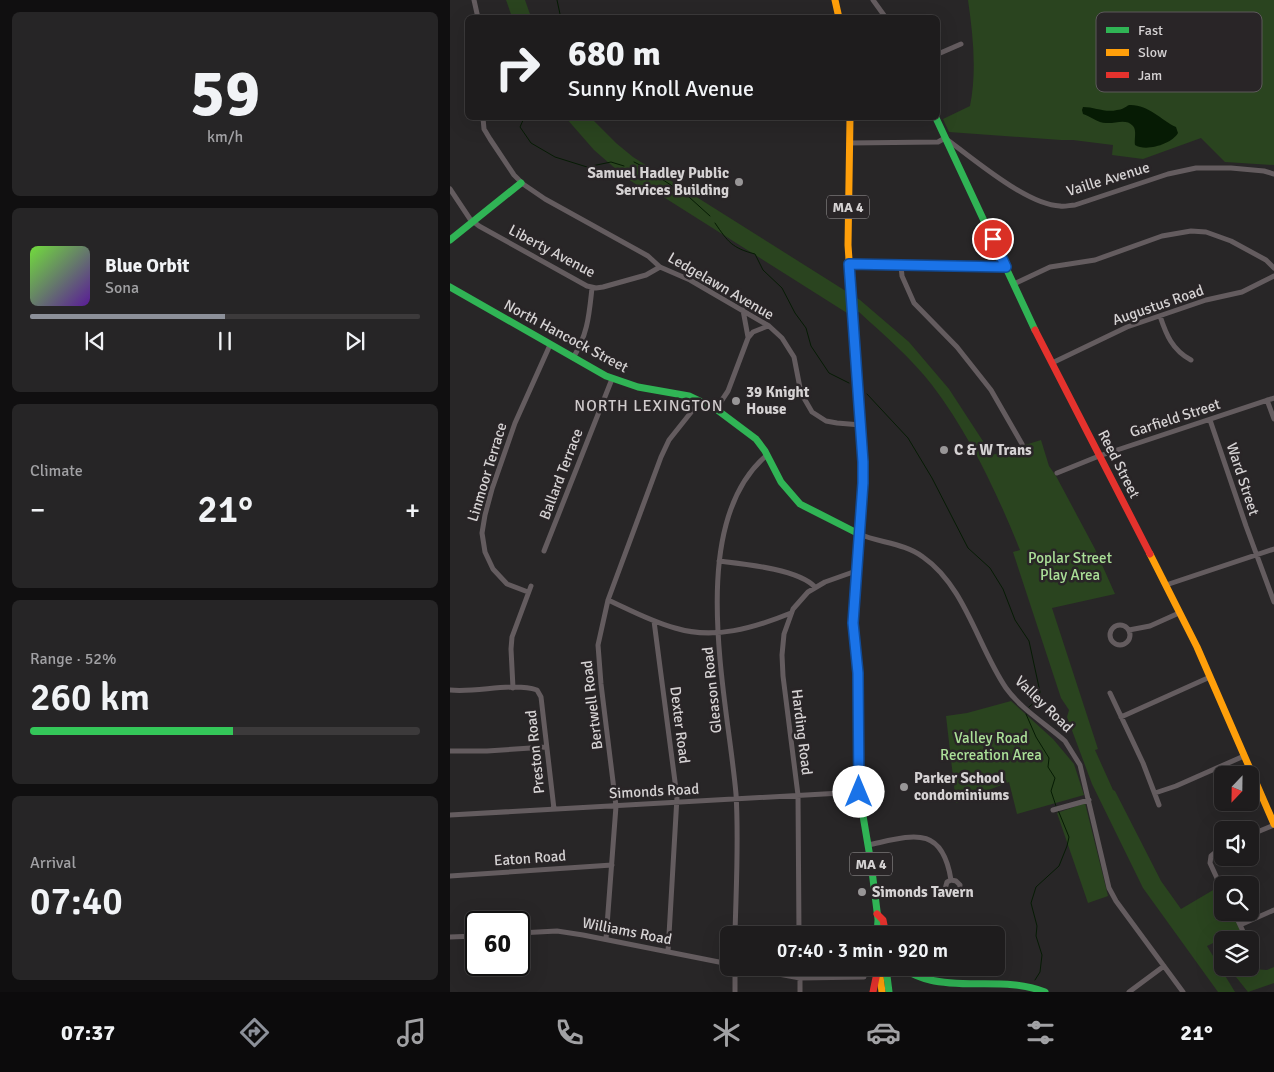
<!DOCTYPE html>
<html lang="en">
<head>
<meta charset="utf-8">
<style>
	:root { --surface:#1e1c1d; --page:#262526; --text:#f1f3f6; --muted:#a1a1a4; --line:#3c3a3b; --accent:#8c9099 }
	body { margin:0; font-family:Signika,sans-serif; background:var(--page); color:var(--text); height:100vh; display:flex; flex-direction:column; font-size:19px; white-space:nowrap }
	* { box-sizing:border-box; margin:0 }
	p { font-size:16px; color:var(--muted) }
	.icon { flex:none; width:28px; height:28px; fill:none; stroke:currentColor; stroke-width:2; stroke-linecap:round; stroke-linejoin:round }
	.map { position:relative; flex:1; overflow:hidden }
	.sheet { display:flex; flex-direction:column; gap:12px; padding:12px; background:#100f10; width:450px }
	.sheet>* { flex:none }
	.top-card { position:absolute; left:15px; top:15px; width:475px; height:105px; border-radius:8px; box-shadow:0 5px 20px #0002,0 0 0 1px var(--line); background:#1e1c1d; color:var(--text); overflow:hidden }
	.needle { width:32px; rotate:202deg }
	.fabs { position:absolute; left:764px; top:766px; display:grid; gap:10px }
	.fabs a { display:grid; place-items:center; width:45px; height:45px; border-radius:8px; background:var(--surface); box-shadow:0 5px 20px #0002,0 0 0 1px var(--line); font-size:25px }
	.speed { position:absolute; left:15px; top:911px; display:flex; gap:10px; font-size:25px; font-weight:700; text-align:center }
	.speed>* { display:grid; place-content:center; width:65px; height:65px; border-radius:50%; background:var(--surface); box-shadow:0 5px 20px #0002,0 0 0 1px var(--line); line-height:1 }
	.speed .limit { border:2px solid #111; border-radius:8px; background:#fff; color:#111 }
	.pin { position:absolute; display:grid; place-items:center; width:42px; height:42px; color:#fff; margin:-21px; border:2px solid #fff; border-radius:50%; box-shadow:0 1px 5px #0007 }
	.me { position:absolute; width:55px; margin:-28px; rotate:0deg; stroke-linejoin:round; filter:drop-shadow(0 0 4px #0008) }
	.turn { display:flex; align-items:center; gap:18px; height:105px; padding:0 20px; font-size:22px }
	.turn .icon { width:65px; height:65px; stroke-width:2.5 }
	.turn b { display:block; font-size:35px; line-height:42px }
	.big { font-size:38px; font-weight:600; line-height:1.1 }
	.sheet .tile { flex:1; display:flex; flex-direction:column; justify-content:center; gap:8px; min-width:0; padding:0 18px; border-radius:8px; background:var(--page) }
	.sheet .dial { align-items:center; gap:0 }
	.dial b { font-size:65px; line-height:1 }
	.song { display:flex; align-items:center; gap:15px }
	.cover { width:60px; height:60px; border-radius:8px; background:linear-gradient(135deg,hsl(100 70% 55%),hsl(270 70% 35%)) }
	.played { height:5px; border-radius:2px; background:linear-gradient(90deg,var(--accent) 50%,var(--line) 50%) }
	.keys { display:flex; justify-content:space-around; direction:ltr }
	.heat { display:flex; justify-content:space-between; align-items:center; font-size:28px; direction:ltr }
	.charge { height:8px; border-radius:4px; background:linear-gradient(90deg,#34c759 52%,var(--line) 0) }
	.trip { position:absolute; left:270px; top:926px; width:285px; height:50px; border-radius:8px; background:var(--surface); box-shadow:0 5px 20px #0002,0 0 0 1px var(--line); font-weight:600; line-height:50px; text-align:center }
	.dock { display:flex; height:80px; justify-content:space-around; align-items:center; background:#0c0b0c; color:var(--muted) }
	.dock .icon { width:35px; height:35px }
	.dock .on { color:var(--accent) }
	.dock b { font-size:22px; color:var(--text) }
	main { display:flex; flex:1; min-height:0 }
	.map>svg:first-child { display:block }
	.green { fill:#2a441f }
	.water { fill:#061b04 }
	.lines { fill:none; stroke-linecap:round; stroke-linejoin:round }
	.stream { stroke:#061b04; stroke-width:1 }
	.street { stroke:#645c5f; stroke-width:5 }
	.fast { stroke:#30b455; stroke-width:7 }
	.slow { stroke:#ff9f0a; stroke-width:7 }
	.jam { stroke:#e5322d; stroke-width:7 }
	.route-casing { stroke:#114b97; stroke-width:12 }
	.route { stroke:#1a73e8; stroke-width:9 }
	.poi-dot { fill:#989697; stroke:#292527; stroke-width:2 }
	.labels { text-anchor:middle; stroke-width:5; stroke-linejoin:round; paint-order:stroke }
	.shield { fill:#292527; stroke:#a19e9f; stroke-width:1 }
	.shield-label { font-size:14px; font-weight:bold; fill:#d5d2d3 }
	.poi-label { font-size:15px; font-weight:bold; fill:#d5d2d3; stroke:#292527; text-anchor:start }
	.street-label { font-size:15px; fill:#d5d2d3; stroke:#292527 }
	.park-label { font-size:15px; fill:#abe098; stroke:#292527 }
	.neighbourhood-label { font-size:16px; letter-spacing:1px; fill:#d0cbcc; stroke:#292527 }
	.key { fill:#292527; stroke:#5d595b; stroke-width:1 }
	.key-label { font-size:14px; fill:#d5d2d3 }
</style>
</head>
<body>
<main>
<section class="sheet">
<div class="tile dial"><b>59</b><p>km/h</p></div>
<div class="tile">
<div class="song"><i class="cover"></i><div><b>Blue Orbit</b><p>Sona</p></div></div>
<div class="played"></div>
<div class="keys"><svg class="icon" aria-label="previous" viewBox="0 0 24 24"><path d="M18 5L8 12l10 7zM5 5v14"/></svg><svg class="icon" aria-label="pause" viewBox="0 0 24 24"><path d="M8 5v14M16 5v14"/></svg><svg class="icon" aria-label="next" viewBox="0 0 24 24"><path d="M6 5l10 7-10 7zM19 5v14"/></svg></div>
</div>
<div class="tile"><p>Climate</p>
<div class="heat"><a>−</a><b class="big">21°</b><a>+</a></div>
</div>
<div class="tile"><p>Range · 52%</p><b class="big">260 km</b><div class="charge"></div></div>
<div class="tile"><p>Arrival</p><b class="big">07:40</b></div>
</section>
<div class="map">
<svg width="824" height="992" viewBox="0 0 824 992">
	<rect width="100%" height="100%" fill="#282627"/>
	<!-- green -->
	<path class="green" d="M56,0H75L81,17H62Z
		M518,0H824V165L775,162L751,138L693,159L662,155L663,145L623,140H611L499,132L493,119L520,106C527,71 523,35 518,0Z
		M116,118H141L166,143L183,157L410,300L459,342L499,389L542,455L591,440L599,466L606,476L645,549L665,594L602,608L648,749L645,750L663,790L665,791L711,881L731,909L770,886L772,891V912L782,913L790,930L757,946L785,992H768L693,888L642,784L617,717L619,710L611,698L563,552L570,550C547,493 520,435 482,385C461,358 434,335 409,312L397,313L204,191L199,193L175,177L144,150Z
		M561,701L603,739L624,764L634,795L567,814L559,782L506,803L496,716L517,713Z
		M635,803L658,896L638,903L607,813Z
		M824,967V983L798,992L786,977L804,969L817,970Z"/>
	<!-- water -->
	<path class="water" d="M679,105C698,104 711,120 726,127L728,133C722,144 696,152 685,145C684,140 687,130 683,126C676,118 665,124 656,123C648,123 640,116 633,114L632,110L633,107C645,107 655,113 667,110C672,110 675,107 679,105Z"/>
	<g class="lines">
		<!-- stream -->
		<path class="stream" d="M107,0L110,14L109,18
			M74,118L70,127L81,143L105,157L137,167L161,162L174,166
			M184,162L192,166L239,197L260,216
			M265,223C278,242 282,248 305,254L313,270L332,288L345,313L356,328L361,346L379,373L399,383
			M417,394L458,438L482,478L518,548L540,568L553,589L565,620L579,641L590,692L588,699L579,707
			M576,714L586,737L599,758L598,767L605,778L601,791L606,806
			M585,980L590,972L592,955L586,936L587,926L581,903L586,887L609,866L617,846L619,837L608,810"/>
		<!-- street -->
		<path class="street" d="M24,0L28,18
			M423,0L436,18
			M488,54L511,44
			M33,118L34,129L40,139L64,175L73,184L95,199L198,256L210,267L240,280L319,326L332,338L344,357L351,393L362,412L376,421L387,423L411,425
			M399,143L488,142L495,138C522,158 577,205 610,206C615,207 620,205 625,205L718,174L746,168H781L814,171L824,174
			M0,189L20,219L29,226L137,286L146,288L153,287L196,275L210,267
			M399,264L555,267
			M451,266L452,276L464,303L507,347L541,390L572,444
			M564,284L600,267L645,260L712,236L741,231L756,232L781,241L816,260L824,268
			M293,310L298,337
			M710,316C716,334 722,350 741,360
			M123,358C138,334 139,315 142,288
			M602,363L677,327L756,300L792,292L824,276
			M817,400L824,419
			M266,409L278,391L298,338L303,332L318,326
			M760,420L796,526L824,602
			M607,473L649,456L824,398
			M409,534C430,543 454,543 473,557C515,586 528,647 556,688C571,709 596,724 615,741L630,765L659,888L666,901L733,992
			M94,551L162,379
			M269,561C294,564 348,569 365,587
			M716,585L824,549
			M78,592L57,584L43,569L35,552L32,533L35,515L42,489L65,423L100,345
			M158,600C180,610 202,622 225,628C264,640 304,628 341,613
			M204,621L227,797L218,952
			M660 635a10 10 0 1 1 20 0a10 10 0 1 1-20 0Z
			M679,630L700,626L729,613
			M63,688L61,649L62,637L81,586
			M0,690C27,693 63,682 87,690L91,697L104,809
			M660,693L693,763L709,805
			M671,717L760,677
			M0,751H37L96,747
			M705,793L726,786L794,756
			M603,810L639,800
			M0,815L409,792
			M800,835L824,825
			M418,845C461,836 492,823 501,880L506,881L510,885L509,892L504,895L497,893L495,889L497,882L501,880
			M772,847L761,856L760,863L772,889
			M0,876L162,865
			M784,912L797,940
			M790,925L824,910
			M69,933L107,931L133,935L279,964
			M285,935C286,888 289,841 286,794C278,700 234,525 317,455
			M349,935L348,795L333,676L332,655L334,634L343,609L358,592L375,582L406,571
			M0,937L26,936
			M156,939L166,806L151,684L148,645L158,600L211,457L219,440L250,401
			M800,945L805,955
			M296,968L350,978L414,977
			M350,968V992
			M285,992V968
			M679,992L714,966"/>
		<!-- fast -->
		<path class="fast" d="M486,118L585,330
			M0,240L71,183
			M0,287L156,376L188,387L239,396L266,409L306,439L315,451L331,482L350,504L409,534
			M411,508L403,623L408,673L409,792L421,863L428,919
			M427,935L428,920
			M436,968L439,992
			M451,968C460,973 469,978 480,980C518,989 557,977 595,992"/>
		<!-- slow -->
		<path class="slow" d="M385,0L389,18
			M400,118L398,245L413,462L411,508
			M700,554L747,647L824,824
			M429,969L432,992"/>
		<!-- jam -->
		<path class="jam" d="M585,330L700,554
			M427,914L433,920L436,935
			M423,992L428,968"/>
	</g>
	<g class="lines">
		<!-- route casing -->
		<g class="route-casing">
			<path id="route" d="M409,792L408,673L403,623L413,483V462L399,264L556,267L543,239"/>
		</g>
		<!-- route -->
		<use href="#route" class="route"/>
	</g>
	<!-- markers -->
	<g class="poi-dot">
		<circle cx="289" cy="182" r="5"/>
		<circle cx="286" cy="401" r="5"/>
		<circle cx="494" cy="450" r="5"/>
		<circle cx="454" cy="787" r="5"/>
		<circle cx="412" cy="892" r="5"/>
	</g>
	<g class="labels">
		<!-- shield labels -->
		<g class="shield">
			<rect x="377" y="195.5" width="42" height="23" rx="4"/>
			<rect x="400" y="852.5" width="42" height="23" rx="4"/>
		</g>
		<g class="shield-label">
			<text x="398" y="212">MA 4</text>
			<text x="421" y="869">MA 4</text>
		</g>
		<!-- poi labels -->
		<g class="poi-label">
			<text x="279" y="178" text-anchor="end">Samuel Hadley Public<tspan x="279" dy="17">Services Building</tspan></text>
			<text x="296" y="397">39 Knight<tspan x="296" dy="17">House</tspan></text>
			<text x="504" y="455">C &amp; W Trans</text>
			<text x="464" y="783">Parker School<tspan x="464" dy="17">condominiums</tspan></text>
			<text x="422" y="897">Simonds Tavern</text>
		</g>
		<!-- street labels -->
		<g class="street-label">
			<text transform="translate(658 179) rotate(-17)" y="5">Vaille Avenue</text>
			<text transform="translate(102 251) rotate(28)" y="5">Liberty Avenue</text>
			<text transform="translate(271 286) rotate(30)" y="5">Ledgelawn Avenue</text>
			<text transform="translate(708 305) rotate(-19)" y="5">Augustus Road</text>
			<text transform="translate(116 336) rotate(28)" y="5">North Hancock Street</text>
			<text transform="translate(725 418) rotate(-18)" y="5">Garfield Street</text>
			<text transform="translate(669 464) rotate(63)" y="5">Reed Street</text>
			<text transform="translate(37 472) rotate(-73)" y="5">Linmoor Terrace</text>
			<text transform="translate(111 474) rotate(-69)" y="5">Ballard Terrace</text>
			<text transform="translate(793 479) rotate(72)" y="5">Ward Street</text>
			<text transform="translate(262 690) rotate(-96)" y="5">Gleason Road</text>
			<text transform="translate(594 704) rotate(44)" y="5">Valley Road</text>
			<text transform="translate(142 705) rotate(-97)" y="5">Bertwell Road</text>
			<text transform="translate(230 725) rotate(83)" y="5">Dexter Road</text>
			<text transform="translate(352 732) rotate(83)" y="5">Harding Road</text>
			<text transform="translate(85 752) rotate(-96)" y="5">Preston Road</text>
			<text transform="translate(204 791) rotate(-3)" y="5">Simonds Road</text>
			<text transform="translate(80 858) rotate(-4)" y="5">Eaton Road</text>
			<text transform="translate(177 931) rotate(11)" y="5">Williams Road</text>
		</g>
		<!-- park labels -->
		<g class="park-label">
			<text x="620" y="563">Poplar Street<tspan x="620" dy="17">Play Area</tspan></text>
			<text x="541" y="743">Valley Road<tspan x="541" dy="17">Recreation Area</tspan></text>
		</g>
		<!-- neighbourhood labels -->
		<g class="neighbourhood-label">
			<text x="199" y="411">NORTH LEXINGTON</text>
		</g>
	</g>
	<!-- legend -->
	<rect x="646" y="12" width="166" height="80" rx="8" class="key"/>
	<rect x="656" y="27" width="23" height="6" fill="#30b455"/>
	<rect x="656" y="49" width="23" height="7" fill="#ff9f0a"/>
	<rect x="656" y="72" width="23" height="6" fill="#e5322d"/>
	<g class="key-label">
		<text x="688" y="35">Fast</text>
		<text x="688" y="57">Slow</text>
		<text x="688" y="80">Jam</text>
	</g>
</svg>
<div class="fabs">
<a><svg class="needle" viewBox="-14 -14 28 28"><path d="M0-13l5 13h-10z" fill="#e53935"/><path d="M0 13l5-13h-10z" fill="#a1a1a4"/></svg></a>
<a><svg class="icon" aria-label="sound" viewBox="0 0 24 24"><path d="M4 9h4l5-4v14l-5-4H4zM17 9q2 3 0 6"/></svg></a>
<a><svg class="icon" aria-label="search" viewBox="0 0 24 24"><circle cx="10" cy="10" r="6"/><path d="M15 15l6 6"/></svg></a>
<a><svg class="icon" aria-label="layers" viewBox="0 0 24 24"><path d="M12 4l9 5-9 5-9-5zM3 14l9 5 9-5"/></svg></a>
</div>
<div class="speed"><div class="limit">60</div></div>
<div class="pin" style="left:543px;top:239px;background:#d93025"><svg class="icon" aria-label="arrive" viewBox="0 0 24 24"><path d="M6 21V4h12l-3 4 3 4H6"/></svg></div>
<svg class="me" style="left:409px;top:792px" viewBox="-20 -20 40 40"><circle r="19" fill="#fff"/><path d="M0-13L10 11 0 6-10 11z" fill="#1a73e8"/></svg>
<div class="trip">07:40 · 3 min · 920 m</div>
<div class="top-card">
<div class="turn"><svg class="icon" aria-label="right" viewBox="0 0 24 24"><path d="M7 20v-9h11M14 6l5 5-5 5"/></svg><div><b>680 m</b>Sunny Knoll Avenue</div></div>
</div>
</div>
</main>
<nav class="dock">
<b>07:37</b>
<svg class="icon on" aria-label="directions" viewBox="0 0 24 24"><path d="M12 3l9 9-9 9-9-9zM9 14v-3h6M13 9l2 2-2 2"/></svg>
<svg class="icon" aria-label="music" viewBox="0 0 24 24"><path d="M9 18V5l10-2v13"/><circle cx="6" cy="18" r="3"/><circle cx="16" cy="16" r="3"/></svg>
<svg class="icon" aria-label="phone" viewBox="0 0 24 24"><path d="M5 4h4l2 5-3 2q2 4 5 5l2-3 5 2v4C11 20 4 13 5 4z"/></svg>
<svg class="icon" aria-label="climate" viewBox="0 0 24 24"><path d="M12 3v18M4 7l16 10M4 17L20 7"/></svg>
<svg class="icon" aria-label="car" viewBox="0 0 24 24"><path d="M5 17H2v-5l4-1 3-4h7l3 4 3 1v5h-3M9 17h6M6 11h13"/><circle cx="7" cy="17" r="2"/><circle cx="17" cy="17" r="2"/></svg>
<svg class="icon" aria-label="filters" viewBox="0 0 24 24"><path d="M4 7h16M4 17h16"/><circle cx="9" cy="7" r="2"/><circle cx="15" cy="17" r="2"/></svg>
<b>21°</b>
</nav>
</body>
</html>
